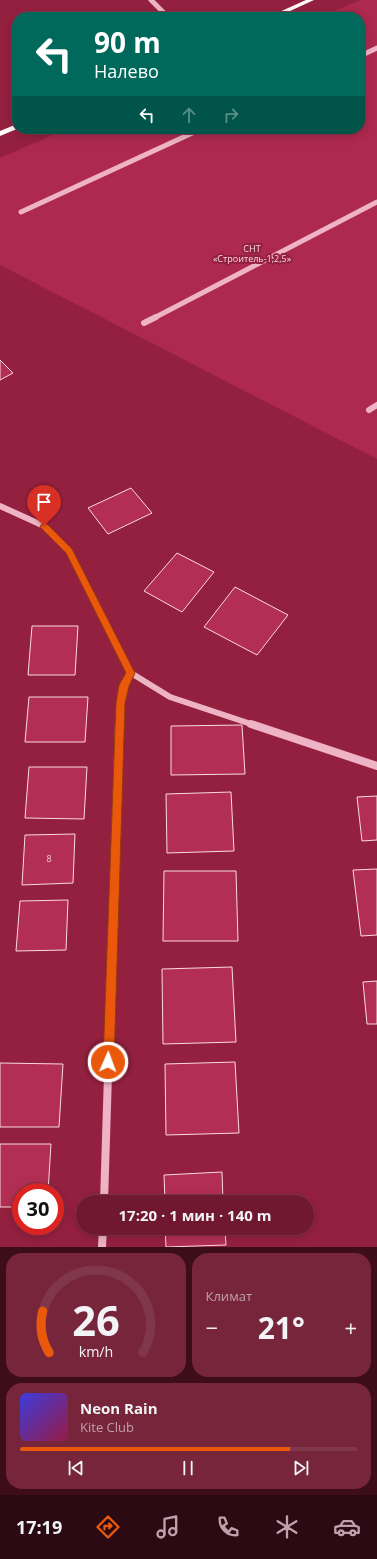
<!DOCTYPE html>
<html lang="ru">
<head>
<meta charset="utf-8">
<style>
	:root { --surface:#6f182f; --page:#77253b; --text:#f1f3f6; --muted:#c0a0aa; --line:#81374b; --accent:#ea580c }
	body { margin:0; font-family:"Open Sans",sans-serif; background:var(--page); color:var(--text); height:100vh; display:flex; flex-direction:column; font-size:15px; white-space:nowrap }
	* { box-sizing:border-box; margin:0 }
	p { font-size:13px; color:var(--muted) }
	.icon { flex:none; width:22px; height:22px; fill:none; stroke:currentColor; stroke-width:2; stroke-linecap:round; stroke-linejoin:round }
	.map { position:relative; height:1247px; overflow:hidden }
	.drawer { display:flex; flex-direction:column; gap:6px; padding:6px; background:#3d0d1a; flex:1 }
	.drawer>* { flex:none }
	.guide { position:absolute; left:12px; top:12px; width:353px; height:122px; border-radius:16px; box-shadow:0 2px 10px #0003,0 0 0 1px var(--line); background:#00695c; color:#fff; overflow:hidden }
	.speed { position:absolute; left:12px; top:1183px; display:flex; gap:8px; font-size:20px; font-weight:700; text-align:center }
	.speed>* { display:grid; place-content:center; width:52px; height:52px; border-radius:50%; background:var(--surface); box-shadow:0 2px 10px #0003,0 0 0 1px var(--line); line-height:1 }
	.speed .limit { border:6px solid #d22; background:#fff; color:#111 }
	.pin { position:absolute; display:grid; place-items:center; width:34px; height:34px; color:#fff; margin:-41px -17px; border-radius:50% 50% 50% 0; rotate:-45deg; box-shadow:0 0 4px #0007 }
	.pin .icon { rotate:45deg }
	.me { position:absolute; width:44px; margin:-22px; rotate:2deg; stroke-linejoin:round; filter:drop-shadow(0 0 3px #0008) }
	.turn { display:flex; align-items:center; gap:14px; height:84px; padding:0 16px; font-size:18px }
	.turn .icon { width:52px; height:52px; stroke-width:2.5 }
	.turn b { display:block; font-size:28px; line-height:34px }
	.lanes { display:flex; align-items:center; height:38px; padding:0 16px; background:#0003; justify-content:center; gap:20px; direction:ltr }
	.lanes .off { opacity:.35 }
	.big { font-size:30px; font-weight:700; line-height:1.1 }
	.drawer .tile { flex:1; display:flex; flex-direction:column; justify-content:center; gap:6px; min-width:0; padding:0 14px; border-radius:16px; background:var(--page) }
	.drawer .dial { align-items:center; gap:0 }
	.dial svg { height:104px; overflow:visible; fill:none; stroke:var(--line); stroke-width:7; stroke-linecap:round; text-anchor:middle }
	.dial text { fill:var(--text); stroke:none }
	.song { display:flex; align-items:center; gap:12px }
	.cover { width:48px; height:48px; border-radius:6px; background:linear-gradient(135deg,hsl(240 70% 55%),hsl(340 70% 35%)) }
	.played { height:4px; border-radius:2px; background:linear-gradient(90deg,var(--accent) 80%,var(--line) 80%) }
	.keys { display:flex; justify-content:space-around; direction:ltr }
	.heat { display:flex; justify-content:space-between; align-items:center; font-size:22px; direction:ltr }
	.drawer .tiles { flex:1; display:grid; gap:6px; grid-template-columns:1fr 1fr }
	.tile:last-child { grid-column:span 2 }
	.trip { position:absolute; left:76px; top:1195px; width:238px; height:40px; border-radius:20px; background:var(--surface); box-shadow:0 2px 10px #0003,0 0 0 1px var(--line); font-weight:700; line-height:40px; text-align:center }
	.menu { display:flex; height:64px; justify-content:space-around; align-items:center; background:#2c0a13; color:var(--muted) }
	.menu .icon { width:28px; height:28px }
	.menu .active { color:var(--accent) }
	.menu b { font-size:18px; color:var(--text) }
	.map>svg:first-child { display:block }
	.green { fill:#ad294e }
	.building { fill:#b22f53; stroke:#fad9e2 }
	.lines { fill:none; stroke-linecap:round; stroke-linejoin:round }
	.minor-far2 { stroke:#eeb3c4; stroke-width:5 }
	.minor-far1 { stroke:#eeb3c4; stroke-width:6 }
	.minor { stroke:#eeb3c4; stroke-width:8 }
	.major { fill:#fffafb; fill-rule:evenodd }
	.route { fill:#ea580c; stroke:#983908 }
	.labels { text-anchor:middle; stroke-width:4; stroke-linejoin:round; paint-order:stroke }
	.far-park-label { font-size:9px; fill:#fad9e2; stroke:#94203f }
	.number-label { font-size:9px; fill:#eccbd4 }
</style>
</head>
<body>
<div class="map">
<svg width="377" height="1247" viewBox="0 0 377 1247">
	<rect width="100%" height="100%" fill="#94203f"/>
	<!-- green -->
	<path class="green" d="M360,0H377V459L0,265V158L66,129H360V17H321Z"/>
	<!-- building -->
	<path class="building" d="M0,360L13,373L0,380Z
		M131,488L152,513L108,534L88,508Z
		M177,553L214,572L182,612L144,591Z
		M235,587L288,615L257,655L204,627Z
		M32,626H78L75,675H28Z
		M29,697H88L85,742H25Z
		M242,725L245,774L171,775V726Z
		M29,767H87L84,819L25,818Z
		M231,792L234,851L167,853L166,794Z
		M377,796V840L362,841L357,797Z
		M75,834L73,883L22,885L25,835Z
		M377,869V935L361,936L353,870Z
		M164,871H236L238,941H163Z
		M68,900L66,950L16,951L20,901Z
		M232,967L236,1042L163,1044L162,969Z
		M377,981V1024H367L363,982Z
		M235,1062L239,1133L166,1135L165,1064Z
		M0,1063L63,1064L59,1127H0Z
		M0,1144H51L48,1192H21V1207H0Z
		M222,1172L223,1202H165L164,1175Z
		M165,1228H225L226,1245L166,1247Z"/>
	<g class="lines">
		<!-- minor-far2 -->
		<path class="minor-far2" d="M151,0L168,17
			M360,56L377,48
			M21,212L201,129
			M154,318L377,202"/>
		<!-- minor-far1 -->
		<path class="minor-far1" d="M144,323L156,317
			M369,410L377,405
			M0,506L44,526L69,551L131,673L170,697L254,725
			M119,725C120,706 121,690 131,673"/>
		<!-- minor -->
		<path class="minor" d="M251,724L377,766
			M104,1202L119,724
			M102,1247L103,1228"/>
		<!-- major -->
		<path class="major" d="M306,0H314L277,17H268Z
			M17,124V129L0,136V131Z"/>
	</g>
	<!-- route -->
	<path class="route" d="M44,523L47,524L72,549L135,673L129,686L125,703L114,1062L113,1066L108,1067L104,1066L103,1062L116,703L119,685L126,673L66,553L41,528L40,526Z"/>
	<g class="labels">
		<!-- far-park labels -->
		<g class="far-park-label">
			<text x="252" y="252">СНТ<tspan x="252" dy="10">«Строитель-1,2,5»</tspan></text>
		</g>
		<!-- number labels -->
		<g class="number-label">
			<text x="49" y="862">8</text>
		</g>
	</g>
</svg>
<div class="speed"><div class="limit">30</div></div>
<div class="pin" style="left:44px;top:526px;background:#d93025"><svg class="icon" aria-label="arrive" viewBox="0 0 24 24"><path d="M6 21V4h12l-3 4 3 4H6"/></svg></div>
<svg class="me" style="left:108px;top:1062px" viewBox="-20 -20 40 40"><circle r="17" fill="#ea580c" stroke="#fff" stroke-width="3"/><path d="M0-11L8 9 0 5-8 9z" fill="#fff"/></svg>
<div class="trip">17:20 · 1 мин · 140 m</div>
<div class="guide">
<div class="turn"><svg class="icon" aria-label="left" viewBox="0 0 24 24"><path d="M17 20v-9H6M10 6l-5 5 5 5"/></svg><div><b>90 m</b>Налево</div></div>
<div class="lanes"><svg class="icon" aria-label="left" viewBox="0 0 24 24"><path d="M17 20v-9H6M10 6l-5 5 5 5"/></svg><svg class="icon off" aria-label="ahead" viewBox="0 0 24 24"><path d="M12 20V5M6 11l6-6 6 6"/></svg><svg class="icon off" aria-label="right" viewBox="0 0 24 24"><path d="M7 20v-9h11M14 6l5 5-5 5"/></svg></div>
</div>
</div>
<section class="drawer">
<div class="tiles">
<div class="tile dial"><svg viewBox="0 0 100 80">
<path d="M14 69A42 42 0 1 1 86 69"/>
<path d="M14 69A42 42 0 0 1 9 37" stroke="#ea580c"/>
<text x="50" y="56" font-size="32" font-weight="700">26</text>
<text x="50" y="72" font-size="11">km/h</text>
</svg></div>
<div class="tile"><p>Климат</p>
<div class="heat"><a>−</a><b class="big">21°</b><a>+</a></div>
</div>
<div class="tile">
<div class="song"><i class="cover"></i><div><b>Neon Rain</b><p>Kite Club</p></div></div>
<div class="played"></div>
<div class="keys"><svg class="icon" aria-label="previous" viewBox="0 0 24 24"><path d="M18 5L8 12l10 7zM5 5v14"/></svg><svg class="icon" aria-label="pause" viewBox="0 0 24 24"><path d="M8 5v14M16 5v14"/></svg><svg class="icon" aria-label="next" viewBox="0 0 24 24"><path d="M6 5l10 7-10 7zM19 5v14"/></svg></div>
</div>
</div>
</section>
<nav class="menu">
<b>17:19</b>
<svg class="icon active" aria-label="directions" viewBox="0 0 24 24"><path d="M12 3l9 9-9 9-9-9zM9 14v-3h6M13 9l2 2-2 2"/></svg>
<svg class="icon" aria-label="music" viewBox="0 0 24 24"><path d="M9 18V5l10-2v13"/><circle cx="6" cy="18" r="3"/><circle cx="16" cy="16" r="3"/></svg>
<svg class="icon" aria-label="phone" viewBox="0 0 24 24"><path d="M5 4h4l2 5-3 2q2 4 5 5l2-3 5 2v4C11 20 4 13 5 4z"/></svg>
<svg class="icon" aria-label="climate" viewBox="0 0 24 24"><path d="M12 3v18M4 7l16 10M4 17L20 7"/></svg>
<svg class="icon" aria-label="car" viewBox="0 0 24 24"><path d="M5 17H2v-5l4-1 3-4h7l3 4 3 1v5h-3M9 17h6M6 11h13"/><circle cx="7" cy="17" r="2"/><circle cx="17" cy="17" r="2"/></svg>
</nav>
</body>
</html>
